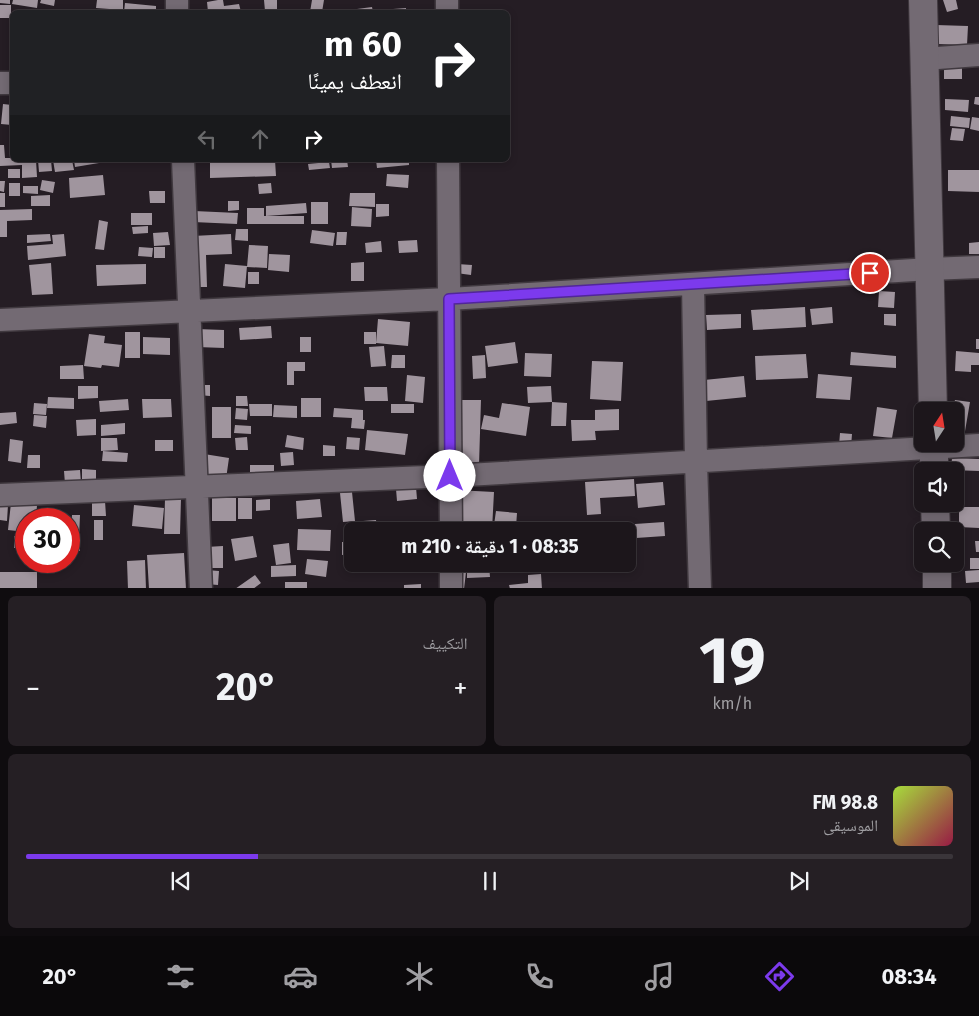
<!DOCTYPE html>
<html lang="ar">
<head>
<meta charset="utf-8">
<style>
	:root { --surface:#1c161b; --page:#251f24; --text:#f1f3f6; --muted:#a09fa3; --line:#3a353a; --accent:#7c3aed }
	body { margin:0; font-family:"Fira Sans","Noto Naskh Arabic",sans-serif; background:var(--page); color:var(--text); direction:rtl; height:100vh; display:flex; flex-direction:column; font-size:19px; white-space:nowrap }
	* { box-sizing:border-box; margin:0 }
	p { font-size:16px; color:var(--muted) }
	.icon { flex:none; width:28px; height:28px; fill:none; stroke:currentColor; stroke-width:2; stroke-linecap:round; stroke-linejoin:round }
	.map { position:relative; height:588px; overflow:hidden; direction:ltr }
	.details { display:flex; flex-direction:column; gap:8px; padding:8px; background:#0f0c0f; flex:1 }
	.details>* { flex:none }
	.guide { position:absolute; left:10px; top:10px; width:500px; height:152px; border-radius:8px; box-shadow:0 2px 8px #0003,0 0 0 1px var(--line); direction:rtl; background:#202124; color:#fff; overflow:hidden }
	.needle { width:32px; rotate:12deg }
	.fabs { position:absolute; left:914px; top:402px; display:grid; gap:10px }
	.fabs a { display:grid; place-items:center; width:50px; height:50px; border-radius:8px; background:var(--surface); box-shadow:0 2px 8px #0003,0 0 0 1px var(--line); font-size:25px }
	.speed { position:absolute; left:15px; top:508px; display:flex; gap:10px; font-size:25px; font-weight:700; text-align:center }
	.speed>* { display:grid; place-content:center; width:65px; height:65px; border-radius:50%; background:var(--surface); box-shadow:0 2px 8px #0003,0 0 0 1px var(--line); line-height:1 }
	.speed .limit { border:8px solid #d22; background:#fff; color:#111 }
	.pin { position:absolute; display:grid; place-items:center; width:42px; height:42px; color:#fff; margin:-21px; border:2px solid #fff; border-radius:50%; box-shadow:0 1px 5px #0007 }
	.me { position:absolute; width:55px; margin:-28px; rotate:0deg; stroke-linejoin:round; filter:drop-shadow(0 0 4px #0008) }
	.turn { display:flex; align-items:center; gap:18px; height:105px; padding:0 25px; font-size:22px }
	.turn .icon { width:65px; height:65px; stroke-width:2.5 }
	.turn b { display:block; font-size:35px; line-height:42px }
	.lanes { display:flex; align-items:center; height:48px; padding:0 25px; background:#0003; justify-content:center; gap:25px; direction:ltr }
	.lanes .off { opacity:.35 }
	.big { font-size:38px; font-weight:700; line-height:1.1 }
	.details .tile { flex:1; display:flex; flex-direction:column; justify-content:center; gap:8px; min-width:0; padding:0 18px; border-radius:8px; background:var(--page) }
	.details .dial { align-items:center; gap:0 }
	.dial b { font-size:65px; line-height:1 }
	.song { display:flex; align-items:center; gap:15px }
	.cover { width:60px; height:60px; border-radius:8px; background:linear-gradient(135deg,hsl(80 70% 55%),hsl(340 70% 35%)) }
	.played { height:5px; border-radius:2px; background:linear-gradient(90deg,var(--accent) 25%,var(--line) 25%) }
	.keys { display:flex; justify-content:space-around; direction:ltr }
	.heat { display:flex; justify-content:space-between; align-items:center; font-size:28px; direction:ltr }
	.details .tiles { flex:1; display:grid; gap:8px; grid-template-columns:1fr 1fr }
	.tile:last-child { grid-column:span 2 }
	.trip { position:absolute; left:344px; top:522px; width:292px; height:50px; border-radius:8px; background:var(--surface); box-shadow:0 2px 8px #0003,0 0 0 1px var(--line); font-weight:700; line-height:50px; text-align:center; direction:rtl }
	.dock { display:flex; height:80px; justify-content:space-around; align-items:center; background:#0b090b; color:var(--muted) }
	.dock .icon { width:35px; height:35px }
	.dock .current { color:var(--accent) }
	.dock b { font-size:22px; color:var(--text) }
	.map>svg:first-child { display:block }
	.building { fill:#a0959e }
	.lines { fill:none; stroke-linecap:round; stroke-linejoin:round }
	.minor-casing { stroke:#40393f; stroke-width:25 }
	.tertiary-casing { stroke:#40393f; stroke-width:30 }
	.minor { stroke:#736a73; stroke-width:22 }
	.tertiary { stroke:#736a73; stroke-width:28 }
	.route-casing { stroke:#51269a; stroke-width:12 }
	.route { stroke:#7c3aed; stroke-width:9 }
</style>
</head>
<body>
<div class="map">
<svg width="979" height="589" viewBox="0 0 979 589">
	<rect width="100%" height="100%" fill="#251d24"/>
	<!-- building -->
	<path class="building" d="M0,0H10V4L0,3Z
		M13,0H38L37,8L12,4Z
		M41,0H55L54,6L40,3Z
		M97,0H123V10L96,8Z
		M218,0H223L224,6L239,4L241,12H208L207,2Z
		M264,0H277V10L265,11Z
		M312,0H324L322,12H310Z
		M943,0H956L958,9L947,12Z
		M125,3L156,6V12H124Z
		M0,5H11V18H0Z
		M372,7L373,12H342V11Z
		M406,8V12H393V9Z
		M936,25L968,26L967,45L936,44Z
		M944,67H962V79H944Z
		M975,97H979V105L974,104Z
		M945,99L969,100L968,112L945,110Z
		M3,104L12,105V125L1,124Z
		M951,116L970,118L969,128L950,126Z
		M972,117L979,118V131L970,129Z
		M952,128L965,129L963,141L950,140Z
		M0,145H4L5,158H12V160H36L37,177L22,178V165L0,166Z
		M38,160H51L52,171L39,172Z
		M53,160H72L74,170L55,172Z
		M74,160H98L99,163L75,167Z
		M210,160H275L276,176L210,178Z
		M331,160H347L348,167L332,168Z
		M376,160H409V165L377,168Z
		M329,162L330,168L309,170L308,164Z
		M8,169H20V178H8Z
		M948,170H979V192L948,191Z
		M387,174L409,175L408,188L386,186Z
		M103,175L105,195L70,198L69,178Z
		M42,180L55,182L53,193L40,190Z
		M0,181H5L4,192L0,191Z
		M9,183H20V196H9Z
		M271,183L272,193L259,194L258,184Z
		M23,186H38V194L23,193Z
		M149,191H165V203H150Z
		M0,193H5V207H0Z
		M350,193H375V207L349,206Z
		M50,195V206H31V196Z
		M228,201H239V210L228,211Z
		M311,202H328V224H311Z
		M306,203L307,213L266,216V206Z
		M376,204H389V216L376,217Z
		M352,207L372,209L371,227L351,226Z
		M247,208H264V216H304V224H247Z
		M32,209V220L7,221V237H0V210Z
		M194,211L238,213L237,224L193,222Z
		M131,213H152V225H131Z
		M99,220L108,222L104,250L95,249Z
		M148,226V233L133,234L132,227Z
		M236,229H248V241L235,240Z
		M312,230L335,233L333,246L310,243Z
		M168,232L170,245L154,246L153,233Z
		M337,232H347L346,245H336Z
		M50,234L51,241L27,243V235Z
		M64,234L66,256L28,260L27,246L53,244L52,235Z
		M231,234L232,254L206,255L207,287H196L193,236Z
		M417,240L418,252L399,253L398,241Z
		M381,241L382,252L366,253L365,243Z
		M979,242V254H969V243Z
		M249,245L268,246L267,268L247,267Z
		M139,247L153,248L152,257L138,256Z
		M154,247H165V258H154Z
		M269,254L290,255L289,272L268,270Z
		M364,262V281H351V263Z
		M51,263L53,294L32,295L29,265Z
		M146,264V284L97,286L96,265Z
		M225,264L247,266L245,288L223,286Z
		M457,264L472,265L471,275L456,273Z
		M248,272H259V284H248Z
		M879,291L895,292L894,308L878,307Z
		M805,307L806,327L753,330L751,310Z
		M832,307L833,323L812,325L810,309Z
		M741,314V328L707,330L706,315Z
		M884,314H896V326L884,325Z
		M378,319L410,322L408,346L376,343Z
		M271,326L272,338L240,340L239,328Z
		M197,329L224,330V348L197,347Z
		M125,332H140V358H125Z
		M364,332H376V344H364Z
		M89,334L105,336L104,343L122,345L119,367L102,365L101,368L84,366Z
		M143,337L170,338V355L143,354Z
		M300,337H311V352H300Z
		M976,339H979V349H976Z
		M515,342L518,363L488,367L485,346Z
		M384,346L386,366L371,367L369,347Z
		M956,351L979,353V365H971V372L955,371Z
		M851,352L896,356V368L850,365Z
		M525,353L552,354L551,377L524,376Z
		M806,354L808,378L756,380L755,356Z
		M392,355H405V368H391Z
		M485,355L486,378L473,379L472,356Z
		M592,361L623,362L621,401L590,399Z
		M287,362H305V371H294V385H287Z
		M83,365L84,379H60V366Z
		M818,374L852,377L850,400L816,398Z
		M407,375L425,377L423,403L405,401Z
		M744,376L746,397L706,401L704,380Z
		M199,385H210V396L198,395Z
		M78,386H98V398L78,399Z
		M551,386L552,402L528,403L527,387Z
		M364,387H387L388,401H365Z
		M236,396H247L248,406H236Z
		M48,397L74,398V409L47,408Z
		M301,398H321V417H301Z
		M128,399L129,410L100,412L99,401Z
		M142,399H171L172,417L143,418Z
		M460,400H481L479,465L460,464Z
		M955,400L970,402L964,437L955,436V411H952Z
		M552,402L567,403L566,426H551Z
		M34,403L47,404L46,415L33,414Z
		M502,403L530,407L526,436L481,429L484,415L499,418Z
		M249,404H272V416H250Z
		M391,404H414V413H391Z
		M274,405L297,406V418L273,417Z
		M212,407H231V438H212Z
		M877,407L897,410L892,438L873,436Z
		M236,408L248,409L247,420L235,419Z
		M334,408L363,410V420H365L364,429L351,428L352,418L333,417Z
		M619,409V430L595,431L596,440L572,441L571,420H595V410Z
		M16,412L17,423L0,425V413Z
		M34,415L47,416L46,428L33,426Z
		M96,419V435L77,436L76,420Z
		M125,423V434L101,436V425Z
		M235,425L251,426V434L234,433Z
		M367,430L408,434L405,455L365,450Z
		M840,433L852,434L851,447L839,446Z
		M287,435L304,438L303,450L285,447Z
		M247,437L248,450H236L235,438Z
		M347,437L360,438L359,450L346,449Z
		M101,438H117L118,450L101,451Z
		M10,439L23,441L21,463L8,461Z
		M155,440H173V451H155Z
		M323,445L335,446V456H323Z
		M103,451L128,453L127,462L102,461Z
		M293,452L294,465L281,466L280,453Z
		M204,454L229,458L226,479L200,475Z
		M28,455H40V468H27Z
		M952,458L979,459V471L951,470Z
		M250,465H274V475H250Z
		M82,469L96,470V482H82Z
		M80,470L81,483L65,484L64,471Z
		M634,479L635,496L600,498L601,514L587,515L585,482Z
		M663,482L665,505L638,508L636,484Z
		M416,487L417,499L397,501L396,489Z
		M456,490L494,492L492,530L453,527Z
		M352,492L355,521L343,522L340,493Z
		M212,498H236V521H212Z
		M238,498H252V519H238Z
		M165,499H181L180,534H164Z
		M270,499V510L256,511V500Z
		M320,499L322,517L297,519L296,501Z
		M105,501L106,516H92V502Z
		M11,503L37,505L36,519H26V532L8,530Z
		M0,504L8,505L7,521L0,520Z
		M134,505L164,508L162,529L132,526Z
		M959,507H979V528L959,527Z
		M496,511L517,513L516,527L494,525Z
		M72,515H80L79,538H69V529L71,530Z
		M94,520H103V540H94Z
		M376,520L377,528L351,530L350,522Z
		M664,522L665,536L636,538L635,524Z
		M634,524L636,547L628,548V531H611L610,526Z
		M381,527H393V531H381Z
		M298,529L331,530L330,551L297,550Z
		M14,536H24V548H14Z
		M253,536L257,557L235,561L231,539Z
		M69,541H80V551L69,550Z
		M975,541H979V552H976Z
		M342,542H351V554L342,555Z
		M289,543L291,563L276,565L273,545Z
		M223,546V568H207L206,547Z
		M184,553L186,589H149L147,555Z
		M970,558H979V569H970Z
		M307,559L328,561L326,577L305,574Z
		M145,560L146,589H128L127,561Z
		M369,564H383V571H369Z
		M458,564H467L464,589H456Z
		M467,564H489L490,577L467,578Z
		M296,565V576L271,577V566Z
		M207,570L219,571L218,585L206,584Z
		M979,570V582L966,583L965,571Z
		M0,572H37V589H0Z
		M541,574L542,589H510L509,585L528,583V575Z
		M255,575L261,583L253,589H235Z
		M285,582H307V589H285Z
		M421,584V589H404V585Z"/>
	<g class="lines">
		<!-- minor casing -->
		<g class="minor-casing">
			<path id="minor" d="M177,0V12
				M447,0V12
				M924,59L979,55
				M0,83H12
				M183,160L201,589
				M448,160L451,531
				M693,284L696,462L700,589
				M0,320L449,299L930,269L979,267
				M0,495L450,476L979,445
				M451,564V589"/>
		</g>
		<!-- tertiary casing -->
		<g class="tertiary-casing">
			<path id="tertiary" d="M923,0L933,411
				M934,444V471
				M935,504L936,531
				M937,564V589"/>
		</g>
		<!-- minor -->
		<use href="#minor" class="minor"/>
		<!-- tertiary -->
		<use href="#tertiary" class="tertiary"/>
	</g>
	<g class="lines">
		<!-- route casing -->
		<g class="route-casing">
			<path id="route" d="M450,476L449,299L870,273"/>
		</g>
		<!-- route -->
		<use href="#route" class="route"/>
	</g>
</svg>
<div class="fabs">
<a><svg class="needle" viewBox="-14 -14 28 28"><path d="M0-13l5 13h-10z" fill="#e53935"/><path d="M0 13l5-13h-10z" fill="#a09fa3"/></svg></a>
<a><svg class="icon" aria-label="sound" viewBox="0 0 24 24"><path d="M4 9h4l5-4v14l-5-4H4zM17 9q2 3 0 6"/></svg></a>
<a><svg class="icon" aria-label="search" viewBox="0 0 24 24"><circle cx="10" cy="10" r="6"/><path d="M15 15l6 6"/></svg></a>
</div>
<div class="speed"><div class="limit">30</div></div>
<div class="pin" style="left:870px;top:273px;background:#d93025"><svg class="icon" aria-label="arrive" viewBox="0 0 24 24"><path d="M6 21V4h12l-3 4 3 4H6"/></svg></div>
<svg class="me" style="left:450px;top:476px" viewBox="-20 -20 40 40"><circle r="19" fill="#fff"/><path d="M0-13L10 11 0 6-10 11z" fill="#7c3aed"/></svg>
<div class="trip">08:35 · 1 دقيقة · 210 m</div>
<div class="guide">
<div class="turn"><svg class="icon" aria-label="right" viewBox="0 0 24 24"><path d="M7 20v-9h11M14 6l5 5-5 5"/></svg><div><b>60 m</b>انعطف يمينًا</div></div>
<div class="lanes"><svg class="icon off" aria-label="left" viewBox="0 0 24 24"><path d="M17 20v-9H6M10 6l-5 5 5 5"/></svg><svg class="icon off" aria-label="ahead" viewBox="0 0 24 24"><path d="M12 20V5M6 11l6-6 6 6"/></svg><svg class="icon" aria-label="right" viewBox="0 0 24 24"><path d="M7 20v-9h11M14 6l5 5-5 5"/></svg></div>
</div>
</div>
<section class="details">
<div class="tiles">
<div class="tile dial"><b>19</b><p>km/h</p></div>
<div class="tile"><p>التكييف</p>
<div class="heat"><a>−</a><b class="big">20°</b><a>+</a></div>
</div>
<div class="tile">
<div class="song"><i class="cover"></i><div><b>98.8 FM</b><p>الموسيقى</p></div></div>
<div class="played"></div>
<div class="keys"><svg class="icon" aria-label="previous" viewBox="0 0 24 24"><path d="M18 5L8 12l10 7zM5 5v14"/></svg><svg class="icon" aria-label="pause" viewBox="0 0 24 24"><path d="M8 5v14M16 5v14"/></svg><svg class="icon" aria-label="next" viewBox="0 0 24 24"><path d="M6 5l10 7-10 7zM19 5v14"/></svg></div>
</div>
</div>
</section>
<nav class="dock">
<b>08:34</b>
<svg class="icon current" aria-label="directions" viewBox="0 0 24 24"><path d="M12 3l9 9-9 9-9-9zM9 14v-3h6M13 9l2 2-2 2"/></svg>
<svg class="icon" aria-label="music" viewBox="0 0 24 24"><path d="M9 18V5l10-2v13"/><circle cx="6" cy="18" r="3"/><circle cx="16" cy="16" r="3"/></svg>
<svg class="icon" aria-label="phone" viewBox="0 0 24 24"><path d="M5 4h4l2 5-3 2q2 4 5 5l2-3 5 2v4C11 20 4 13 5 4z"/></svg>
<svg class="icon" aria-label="climate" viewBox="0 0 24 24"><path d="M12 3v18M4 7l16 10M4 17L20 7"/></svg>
<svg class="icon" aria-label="car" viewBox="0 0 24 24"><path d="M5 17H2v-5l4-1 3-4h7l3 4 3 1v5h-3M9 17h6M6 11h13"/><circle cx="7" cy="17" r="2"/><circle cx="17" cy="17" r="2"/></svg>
<svg class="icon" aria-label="filters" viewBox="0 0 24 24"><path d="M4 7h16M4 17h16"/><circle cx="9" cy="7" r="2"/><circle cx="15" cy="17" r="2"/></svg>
<b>20°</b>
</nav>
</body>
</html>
